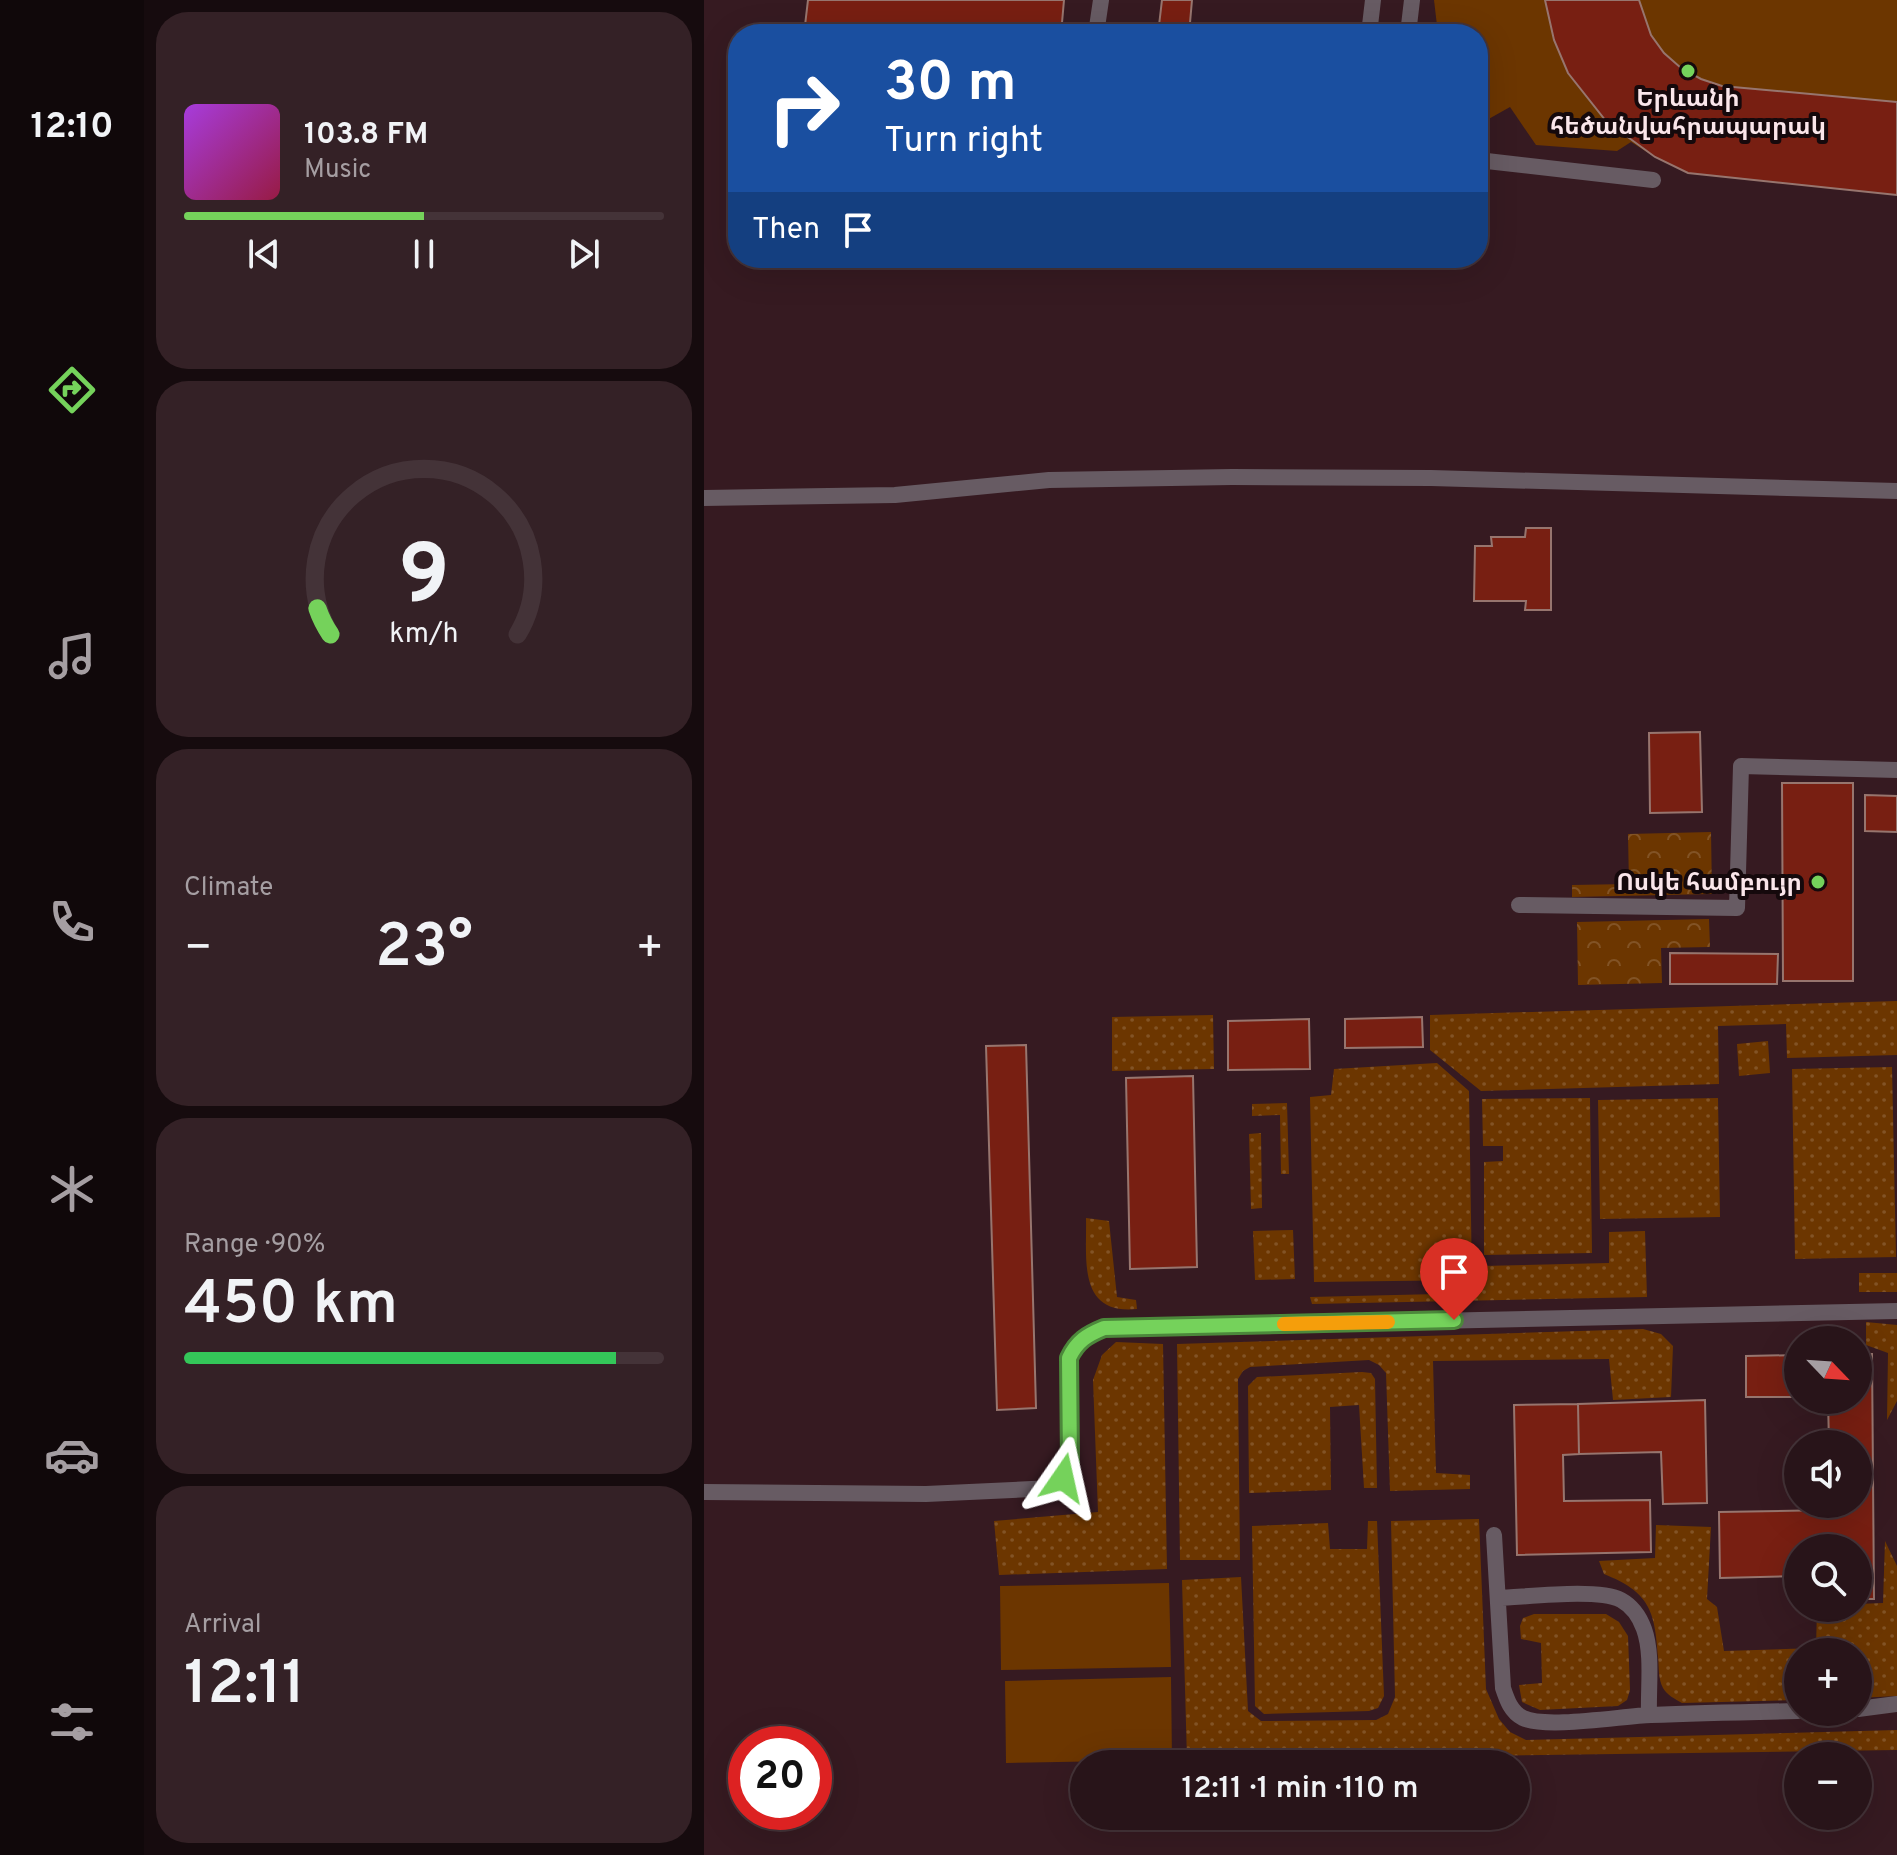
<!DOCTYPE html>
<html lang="en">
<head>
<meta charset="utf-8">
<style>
	:root { --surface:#281419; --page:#342126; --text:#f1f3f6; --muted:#a59ea2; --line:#443338; --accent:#75d25b }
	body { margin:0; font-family:Overpass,"Noto Sans Armenian",sans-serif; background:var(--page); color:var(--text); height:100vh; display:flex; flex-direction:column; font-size:30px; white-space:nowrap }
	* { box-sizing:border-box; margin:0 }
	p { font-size:26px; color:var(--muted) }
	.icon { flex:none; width:44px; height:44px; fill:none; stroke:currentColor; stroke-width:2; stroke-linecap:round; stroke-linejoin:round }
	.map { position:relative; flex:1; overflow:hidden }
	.drawer { display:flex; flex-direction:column; gap:12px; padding:12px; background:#160b0e; width:560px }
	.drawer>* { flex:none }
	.banner { position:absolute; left:24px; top:24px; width:760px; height:244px; border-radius:32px; box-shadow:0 8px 32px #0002,0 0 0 2px var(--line); background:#1a4fa0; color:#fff; overflow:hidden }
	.needle { width:52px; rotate:115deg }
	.controls { position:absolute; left:1080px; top:1326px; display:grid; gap:16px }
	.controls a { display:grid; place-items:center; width:88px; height:88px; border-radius:50%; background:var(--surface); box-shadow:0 8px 32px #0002,0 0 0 2px var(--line); font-size:40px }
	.speed { position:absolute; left:24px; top:1726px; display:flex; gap:16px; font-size:40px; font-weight:700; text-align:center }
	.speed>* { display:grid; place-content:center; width:104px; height:104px; border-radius:50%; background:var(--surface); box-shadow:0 8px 32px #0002,0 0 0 2px var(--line); line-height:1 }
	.speed .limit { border:12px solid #d22; background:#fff; color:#111 }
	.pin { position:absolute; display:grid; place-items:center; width:68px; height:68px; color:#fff; margin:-82px -34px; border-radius:50% 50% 50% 0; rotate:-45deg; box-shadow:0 0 8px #0007 }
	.pin .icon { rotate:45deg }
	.me { position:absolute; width:88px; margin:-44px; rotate:11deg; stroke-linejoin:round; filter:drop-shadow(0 0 6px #0008) }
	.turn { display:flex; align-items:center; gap:28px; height:168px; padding:0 24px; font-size:36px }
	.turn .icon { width:104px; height:104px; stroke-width:2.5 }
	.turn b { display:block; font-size:56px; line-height:68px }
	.then { display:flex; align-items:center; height:76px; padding:0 24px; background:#0003; gap:16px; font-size:30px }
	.big { font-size:60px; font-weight:600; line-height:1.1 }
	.drawer .widget { flex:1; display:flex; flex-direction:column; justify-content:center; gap:12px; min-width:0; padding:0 28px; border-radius:32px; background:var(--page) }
	.drawer .dial { align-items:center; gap:0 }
	.dial svg { height:208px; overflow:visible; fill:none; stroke:var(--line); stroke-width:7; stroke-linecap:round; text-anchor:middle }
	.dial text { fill:var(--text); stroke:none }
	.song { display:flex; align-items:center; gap:24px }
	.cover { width:96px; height:96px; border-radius:12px; background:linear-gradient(135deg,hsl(280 70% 55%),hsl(340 70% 35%)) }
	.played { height:8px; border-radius:4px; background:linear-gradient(90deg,var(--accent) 50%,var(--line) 50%) }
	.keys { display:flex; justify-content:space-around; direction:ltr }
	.heat { display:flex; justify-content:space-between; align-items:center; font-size:44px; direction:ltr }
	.charge { height:12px; border-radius:6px; background:linear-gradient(90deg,#34c759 90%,var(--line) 0) }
	.trip { position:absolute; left:366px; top:1750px; width:460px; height:80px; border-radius:40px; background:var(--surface); box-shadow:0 8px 32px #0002,0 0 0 2px var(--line); font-weight:600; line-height:80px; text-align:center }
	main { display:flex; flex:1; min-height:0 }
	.menu { display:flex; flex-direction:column; width:144px; justify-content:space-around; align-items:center; background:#10080a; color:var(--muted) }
	.menu .icon { width:56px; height:56px }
	.menu .current { color:var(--accent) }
	.menu b { font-size:36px; color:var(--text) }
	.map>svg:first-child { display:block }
	.grass { fill:url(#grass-dots) }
	.forest { fill:url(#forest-crowns) }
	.pitch { fill:#6c3600 }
	.building { fill:#781f12; stroke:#97756e; stroke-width:2 }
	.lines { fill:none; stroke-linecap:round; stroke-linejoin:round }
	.lane { stroke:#675b63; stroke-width:16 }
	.route-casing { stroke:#4c883b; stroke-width:20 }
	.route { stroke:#75d25b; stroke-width:14 }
	.slow { stroke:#f59e0b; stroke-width:14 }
	.poi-dot { fill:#75d25b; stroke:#15090c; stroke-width:3 }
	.labels { text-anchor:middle; stroke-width:8; stroke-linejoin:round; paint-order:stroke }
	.poi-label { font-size:24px; font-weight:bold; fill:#fae6ea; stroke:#15090c }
</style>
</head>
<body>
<main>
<nav class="menu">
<b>12:10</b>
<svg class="icon current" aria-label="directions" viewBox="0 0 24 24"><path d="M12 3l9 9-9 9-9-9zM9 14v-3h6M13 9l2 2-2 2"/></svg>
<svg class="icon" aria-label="music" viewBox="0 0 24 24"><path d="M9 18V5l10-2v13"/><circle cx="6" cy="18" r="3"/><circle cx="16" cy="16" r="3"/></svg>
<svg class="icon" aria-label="phone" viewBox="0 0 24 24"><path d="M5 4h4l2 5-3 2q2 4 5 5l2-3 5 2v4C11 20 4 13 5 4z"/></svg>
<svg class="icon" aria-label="climate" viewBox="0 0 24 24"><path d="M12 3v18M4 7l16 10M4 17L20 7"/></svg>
<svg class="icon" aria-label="car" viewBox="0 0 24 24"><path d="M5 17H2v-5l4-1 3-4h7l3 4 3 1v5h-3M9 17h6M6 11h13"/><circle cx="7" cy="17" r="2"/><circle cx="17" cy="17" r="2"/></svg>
<svg class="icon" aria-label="filters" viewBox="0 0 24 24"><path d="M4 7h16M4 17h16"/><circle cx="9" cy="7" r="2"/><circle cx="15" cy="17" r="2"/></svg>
</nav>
<section class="drawer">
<div class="widget">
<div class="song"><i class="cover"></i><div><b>103.8 FM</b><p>Music</p></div></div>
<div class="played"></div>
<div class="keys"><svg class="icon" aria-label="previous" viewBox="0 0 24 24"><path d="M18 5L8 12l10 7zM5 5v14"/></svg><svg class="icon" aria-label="pause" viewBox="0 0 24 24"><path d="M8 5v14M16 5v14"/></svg><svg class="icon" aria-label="next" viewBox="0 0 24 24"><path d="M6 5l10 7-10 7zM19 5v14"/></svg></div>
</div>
<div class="widget dial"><svg viewBox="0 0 100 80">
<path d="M14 69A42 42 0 1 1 86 69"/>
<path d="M14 69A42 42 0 0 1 9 59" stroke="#75d25b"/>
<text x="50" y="56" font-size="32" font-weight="700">9</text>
<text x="50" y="72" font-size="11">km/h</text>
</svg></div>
<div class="widget"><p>Climate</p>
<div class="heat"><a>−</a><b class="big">23°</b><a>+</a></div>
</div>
<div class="widget"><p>Range · 90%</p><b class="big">450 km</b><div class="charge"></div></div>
<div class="widget"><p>Arrival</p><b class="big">12:11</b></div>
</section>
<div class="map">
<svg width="1193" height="1855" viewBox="0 0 1193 1855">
	<defs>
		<pattern id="grass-dots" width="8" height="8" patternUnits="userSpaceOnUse" patternTransform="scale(2)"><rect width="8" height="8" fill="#6c3600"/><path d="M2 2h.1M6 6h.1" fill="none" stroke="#825325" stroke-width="1.8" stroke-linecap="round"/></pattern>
		<pattern id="forest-crowns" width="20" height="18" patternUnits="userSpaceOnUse" patternTransform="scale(2)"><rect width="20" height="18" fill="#6c3600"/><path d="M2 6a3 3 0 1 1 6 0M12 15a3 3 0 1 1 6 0" fill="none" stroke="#825325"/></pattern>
	</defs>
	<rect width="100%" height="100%" fill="#361a21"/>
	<!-- grass -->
	<path class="grass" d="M1193,1001V1055L1083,1058L1082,1024L1014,1026L1015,1084L777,1091L726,1050V1015Z
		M509,1015L510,1069L408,1071V1017Z
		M1064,1041L1066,1073L1035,1076L1033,1044Z
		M733,1063L765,1091L768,1280L610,1282L606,1097L627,1095L630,1069Z
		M1188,1067L1192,1257L1091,1259L1088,1069Z
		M886,1098L888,1253L780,1255V1162L799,1161V1146H779L778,1099Z
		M1014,1098L1016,1217L896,1219L894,1100Z
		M583,1103L585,1174H577L576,1115L548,1116V1104Z
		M557,1133L558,1208L547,1209L545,1134Z
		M382,1218L405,1221L413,1297L432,1300L433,1309C373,1315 383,1259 382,1218Z
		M589,1230L591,1279L551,1280L549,1231Z
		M941,1231L943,1297L608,1304L606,1297L777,1293V1266L905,1263V1232Z
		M1155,1273H1193V1292H1155Z
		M1162,1322L1193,1325V1401L1183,1420L1184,1353L1162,1345Z
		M939,1329L957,1334L969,1346L967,1397L909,1400L905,1359L729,1361L732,1473L766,1475V1489L686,1491L682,1373L675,1365L665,1360L546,1367L539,1371L534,1379L536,1560H476L473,1344Z
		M412,1342L459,1344L463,1569L295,1575L290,1521L394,1512L389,1380L398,1355Z
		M658,1372L667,1373L671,1379L673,1488H660L655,1405L626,1407L627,1490L545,1493L544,1386L553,1377Z
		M775,1519L782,1689L795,1719L806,1732L822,1740L1193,1730V1750L483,1760L478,1580L537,1577L544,1711L557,1721L672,1720L684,1714L691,1697L687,1521Z
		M664,1521H673L680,1696L674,1708L665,1711L560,1714L551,1706L548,1526L624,1523L626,1549H663Z
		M952,1525L1007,1527L1003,1599L1013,1607L1020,1651L1112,1648L1113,1608H1154V1604L1179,1603L1181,1541L1193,1566V1696L1154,1698V1652H1094V1700L978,1703C971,1699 963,1695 959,1688C954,1679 955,1667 954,1657C951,1610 945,1592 900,1574L895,1561L951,1558Z
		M830,1614H902L915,1622L924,1636L926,1690L923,1700L914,1706L836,1710L818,1702L815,1685L838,1683L837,1643L817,1639L816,1626L819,1618Z"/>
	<!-- forest -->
	<path class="forest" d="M1007,832L1008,894L868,897V885L925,884L924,834Z
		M1005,919L1006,947L957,948L958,983L874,985L873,922Z"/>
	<!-- pitch -->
	<path class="pitch" d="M730,0H1193V195L984,173L951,157L927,142L913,151L832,145L806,107L774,125V34H734Z
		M465,1583L467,1667L297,1670L296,1586Z
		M467,1677L468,1760L302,1763L301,1681Z"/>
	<!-- building -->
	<path class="building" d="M104,0H360L357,34H100Z
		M458,0H488L485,34H454Z
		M841,0H935L947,35L960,53L977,68L997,79L1018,86L1193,102V195L984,173L951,157L902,121L864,73L850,40Z
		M822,528H847V610H821L822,601H770L771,546H788L787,537H821Z
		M996,732L998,812L946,813L945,733Z
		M1078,783H1149V981H1079Z
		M1161,795L1193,796V832L1161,831Z
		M966,953L1074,954L1073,984H966Z
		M718,1017L719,1047L641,1048V1019Z
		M605,1019L606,1069L524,1070V1021Z
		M322,1045L332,1408L293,1410L282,1046Z
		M489,1076L493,1267L426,1269L422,1078Z
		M1154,1354H1168L1170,1599H1154V1548H1094V1576L1016,1578L1015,1512L1126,1510V1504H1154V1444H1125L1124,1400H1154Z
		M1094,1355V1397H1042V1356Z
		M1001,1400L1003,1503L959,1504L957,1452L875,1454L874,1404Z
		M874,1404L875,1454L859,1455L860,1501L946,1500L947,1552L813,1555L810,1405Z"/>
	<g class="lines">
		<!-- lane -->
		<path class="lane" d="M392,34L397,0
			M665,34L669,0
			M704,34L708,0
			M774,160L949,180
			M0,498L191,495L345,480L528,477L727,478L1193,491
			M815,905L1033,908L1037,766L1193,770
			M0,1492L222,1494L349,1488L359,1478L366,1462L365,1358C373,1341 383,1334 400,1328L1193,1311
			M790,1535L799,1688C803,1700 807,1712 819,1718C842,1729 918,1716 947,1715C996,1713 1045,1712 1094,1711
			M794,1598C823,1597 894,1588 917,1600C928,1606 936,1618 940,1629C949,1654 944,1688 945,1715
			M1154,1709L1193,1704"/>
	</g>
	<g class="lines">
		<!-- route casing -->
		<g class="route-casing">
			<path id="route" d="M359,1478L366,1462L365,1358C373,1341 383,1335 400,1328L750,1320"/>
		</g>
		<!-- route -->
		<use href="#route" class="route"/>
		<!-- slow -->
		<path class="slow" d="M580,1324L684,1322"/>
	</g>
	<!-- markers -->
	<g class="poi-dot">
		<circle cx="984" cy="71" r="8"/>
		<circle cx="1114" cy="882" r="8"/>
	</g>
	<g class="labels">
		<!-- poi labels -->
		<g class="poi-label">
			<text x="984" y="106">Երևանի<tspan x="984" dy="28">հեծանվահրապարակ</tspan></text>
			<text x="1098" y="890" text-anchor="end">Ոսկե համբույր</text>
		</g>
	</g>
</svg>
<div class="controls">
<a><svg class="needle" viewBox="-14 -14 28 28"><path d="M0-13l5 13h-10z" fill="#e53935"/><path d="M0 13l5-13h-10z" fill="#a59ea2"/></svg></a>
<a><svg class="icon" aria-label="sound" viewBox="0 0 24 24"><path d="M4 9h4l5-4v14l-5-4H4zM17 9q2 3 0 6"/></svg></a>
<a><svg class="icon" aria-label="search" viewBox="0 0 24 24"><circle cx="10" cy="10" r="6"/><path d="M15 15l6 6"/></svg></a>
<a>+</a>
<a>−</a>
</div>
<div class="speed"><div class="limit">20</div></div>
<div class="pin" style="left:750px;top:1320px;background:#d93025"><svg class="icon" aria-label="arrive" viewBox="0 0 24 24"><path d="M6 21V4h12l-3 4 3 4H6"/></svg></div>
<svg class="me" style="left:359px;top:1478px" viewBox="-20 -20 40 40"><path d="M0-17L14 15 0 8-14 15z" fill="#75d25b" stroke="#fff" stroke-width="4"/></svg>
<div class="trip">12:11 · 1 min · 110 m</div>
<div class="banner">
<div class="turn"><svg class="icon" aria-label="right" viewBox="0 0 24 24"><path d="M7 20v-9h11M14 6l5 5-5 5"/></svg><div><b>30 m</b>Turn right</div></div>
<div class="then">Then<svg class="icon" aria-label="arrive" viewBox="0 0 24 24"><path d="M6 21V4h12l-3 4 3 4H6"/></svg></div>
</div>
</div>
</main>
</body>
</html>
